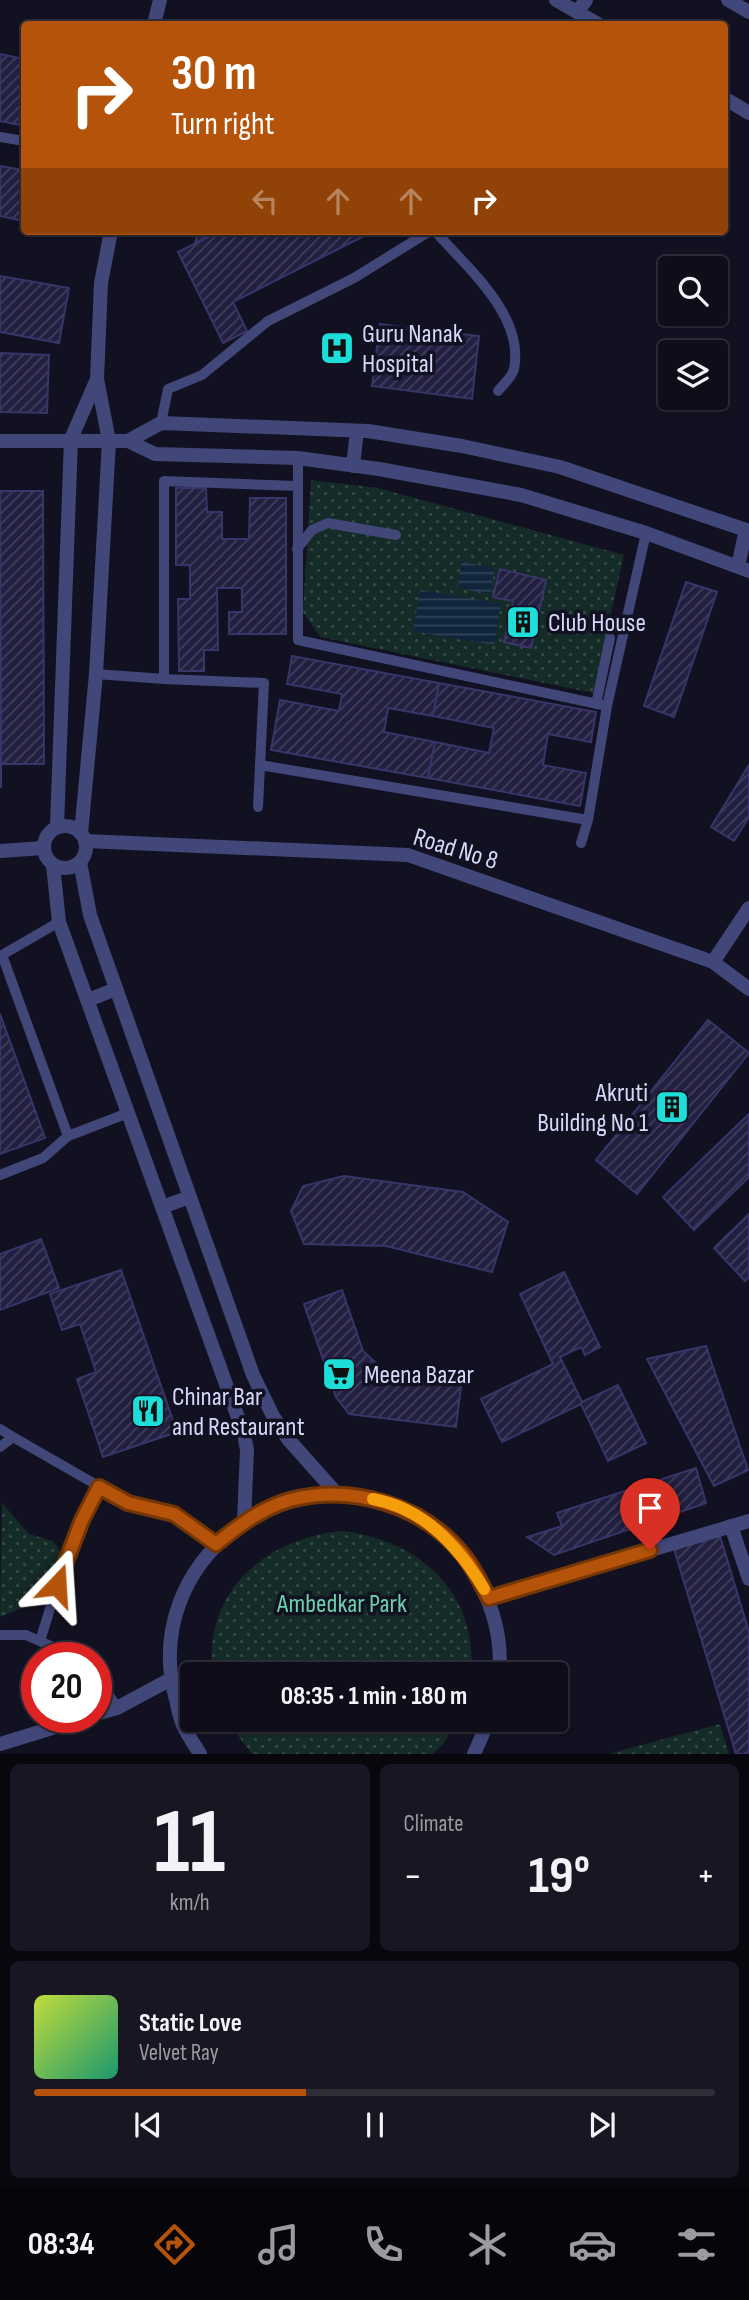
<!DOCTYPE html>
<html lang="en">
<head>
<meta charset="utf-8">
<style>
	:root { --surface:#0e0d19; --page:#171622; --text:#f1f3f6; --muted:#9b9ca2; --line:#2e2d38; --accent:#b45309 }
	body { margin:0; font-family:"Sofia Sans Condensed",sans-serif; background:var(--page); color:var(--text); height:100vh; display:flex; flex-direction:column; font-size:26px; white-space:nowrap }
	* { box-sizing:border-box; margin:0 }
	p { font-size:23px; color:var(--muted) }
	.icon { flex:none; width:38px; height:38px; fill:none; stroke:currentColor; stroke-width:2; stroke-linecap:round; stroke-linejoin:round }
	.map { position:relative; height:1754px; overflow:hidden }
	.details { display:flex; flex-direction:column; gap:10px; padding:10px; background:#08070e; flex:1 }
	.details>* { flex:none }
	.hud { position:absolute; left:21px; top:21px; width:707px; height:214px; border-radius:7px; box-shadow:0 2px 5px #0004,0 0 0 2px var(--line); background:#b45309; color:#fff; overflow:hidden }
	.controls { position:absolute; left:658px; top:256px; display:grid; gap:14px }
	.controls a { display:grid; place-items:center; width:70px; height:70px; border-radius:7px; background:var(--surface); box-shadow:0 2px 5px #0004,0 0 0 2px var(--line); font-size:35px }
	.speed { position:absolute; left:21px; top:1642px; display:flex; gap:14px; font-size:35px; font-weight:700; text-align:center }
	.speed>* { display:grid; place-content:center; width:91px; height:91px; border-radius:50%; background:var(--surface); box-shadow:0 2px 5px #0004,0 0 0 2px var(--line); line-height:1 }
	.speed .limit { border:10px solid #d22; background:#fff; color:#111 }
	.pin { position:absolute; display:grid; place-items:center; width:60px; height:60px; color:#fff; margin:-72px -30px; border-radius:50% 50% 50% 0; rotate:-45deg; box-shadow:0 0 7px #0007 }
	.pin .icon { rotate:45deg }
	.me { position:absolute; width:77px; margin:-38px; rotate:20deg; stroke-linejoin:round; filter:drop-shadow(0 0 5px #0008) }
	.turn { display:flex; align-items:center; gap:24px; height:147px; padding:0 35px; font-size:32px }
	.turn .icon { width:91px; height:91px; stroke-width:2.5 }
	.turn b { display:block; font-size:49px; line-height:60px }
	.lanes { display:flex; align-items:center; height:66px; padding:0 35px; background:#0003; justify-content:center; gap:35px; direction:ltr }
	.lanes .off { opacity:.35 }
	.big { font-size:52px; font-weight:700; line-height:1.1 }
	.details .card { flex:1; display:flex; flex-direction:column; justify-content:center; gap:10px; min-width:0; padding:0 24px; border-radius:10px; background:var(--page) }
	.details .dial { align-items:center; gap:0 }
	.dial b { font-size:91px; line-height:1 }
	.song { display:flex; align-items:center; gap:21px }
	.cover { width:84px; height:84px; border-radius:10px; background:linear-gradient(135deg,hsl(70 70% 55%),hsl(160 70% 35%)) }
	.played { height:7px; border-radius:4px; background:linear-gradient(90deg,var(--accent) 40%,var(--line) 40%) }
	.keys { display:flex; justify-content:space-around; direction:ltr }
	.heat { display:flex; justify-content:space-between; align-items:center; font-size:38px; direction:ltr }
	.details .tiles { flex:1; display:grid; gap:10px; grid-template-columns:1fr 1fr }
	.card:last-child { grid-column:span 2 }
	.trip { position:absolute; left:180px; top:1662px; width:388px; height:70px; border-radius:7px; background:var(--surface); box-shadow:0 2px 5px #0004,0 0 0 2px var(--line); font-weight:700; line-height:70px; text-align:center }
	.dock { display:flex; height:112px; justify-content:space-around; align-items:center; background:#06050a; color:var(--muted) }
	.dock .icon { width:49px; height:49px }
	.dock .selected { color:var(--accent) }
	.dock b { font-size:32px; color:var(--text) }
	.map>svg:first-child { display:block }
	.grass { fill:url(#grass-dots) }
	.water { fill:url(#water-rules) }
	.building { fill:url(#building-hatch); stroke:#393469; stroke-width:2 }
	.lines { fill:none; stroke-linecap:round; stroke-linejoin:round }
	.service { stroke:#42477a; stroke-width:10 }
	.minor { stroke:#42477a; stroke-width:14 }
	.tertiary { stroke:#42477a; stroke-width:14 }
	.route-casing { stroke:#753606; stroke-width:18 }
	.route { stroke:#b45309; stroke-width:12 }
	.slow { stroke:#f59e0b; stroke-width:12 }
	.labels { text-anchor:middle; stroke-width:7; stroke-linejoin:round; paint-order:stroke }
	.poi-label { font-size:26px; fill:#d7d7fa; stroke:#121121; text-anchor:start }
	.street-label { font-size:26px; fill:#d7d7fa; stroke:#121121 }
	.park-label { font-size:26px; fill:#6cd0ab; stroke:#121121 }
</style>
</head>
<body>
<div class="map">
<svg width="749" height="1754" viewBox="0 0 749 1754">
	<defs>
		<pattern id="grass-dots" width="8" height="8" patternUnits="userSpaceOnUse" patternTransform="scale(1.75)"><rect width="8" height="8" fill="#152b27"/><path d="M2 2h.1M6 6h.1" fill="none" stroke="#364947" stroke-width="1.8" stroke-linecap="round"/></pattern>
		<pattern id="water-rules" width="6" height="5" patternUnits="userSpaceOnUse" patternTransform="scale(1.75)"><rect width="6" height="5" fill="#10253b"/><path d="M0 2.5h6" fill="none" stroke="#324458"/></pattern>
		<pattern id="building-hatch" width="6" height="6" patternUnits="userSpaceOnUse" patternTransform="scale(1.75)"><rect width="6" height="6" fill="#221f40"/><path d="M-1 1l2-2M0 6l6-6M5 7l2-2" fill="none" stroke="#413f5c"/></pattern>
	</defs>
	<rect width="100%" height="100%" fill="#121121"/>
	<!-- grass -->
	<path class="grass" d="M311,480L378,488L624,555L593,693L320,637L303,612Z
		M2,1503L29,1534L53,1541L61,1553L48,1597L0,1617Z
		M341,1531C418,1539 479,1592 471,1675H213C202,1592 265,1539 341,1531Z
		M226,1720H458L444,1743L433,1754H252Z
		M720,1724L729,1754H608Z"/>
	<!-- water -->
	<path class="water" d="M462,562L495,568L490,594L457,588Z
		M420,590L501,604L494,645L413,631Z"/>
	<!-- building -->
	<path class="building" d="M0,54L24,59V126L0,121Z
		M0,166L24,170V221L0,216Z
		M199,231H220L195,243Z
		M220,231H374L233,302L247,331L223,343L178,252Z
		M0,276L69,288L59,343L0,332Z
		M380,324L479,336L472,399L372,386Z
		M0,353L49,355L47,413L0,412Z
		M176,488H206L207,512H222V539H249L250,498H286V634H229V612H242V588H217L218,650H204V671H179L178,599H190V565H176Z
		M0,491H43L44,764H1V788Z
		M500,569L546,580L531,648L504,642L513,601L493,597Z
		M686,582L717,592L674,717L644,706Z
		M292,656L439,683L433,716L388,708L384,732L435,742L428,778L271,750L280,700L339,711L342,694L287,684Z
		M439,683L596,712L591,742L548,734L543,765L586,773L580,806L428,778L435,742L489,753L494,728L433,716Z
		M749,765V817L734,841L711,827Z
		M0,1014L45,1138L0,1154Z
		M708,1020L749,1053L637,1194L596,1160Z
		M749,1114V1177L694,1230L663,1197Z
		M344,1176L463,1192L508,1222L492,1272L386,1246L304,1244L291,1211L303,1186Z
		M749,1214V1277L745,1281L714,1248Z
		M41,1239L59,1288L0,1310V1254Z
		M121,1270L177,1432L103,1457L77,1379L96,1372L80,1324L62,1330L50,1294Z
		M564,1272L600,1347L585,1355L581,1347L560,1357L582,1402L618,1385L646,1443L608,1461L581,1404L502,1442L481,1399L553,1364L520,1294Z
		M342,1290L363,1351L392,1378L461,1386L456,1427L349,1414L336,1397L304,1304Z
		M706,1346L748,1470L714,1486L647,1359Z
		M696,1468L706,1503L554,1555L527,1537L562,1526L557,1513Z
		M720,1536L749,1632V1754H736L674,1549Z"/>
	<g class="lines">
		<!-- service -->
		<path class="service" d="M0,137L24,141
			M435,231C466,267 525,315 514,369C512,377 503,385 498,391
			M161,423L168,389L202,375L268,321L354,278L430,231
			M298,458V640L607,706L646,533
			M297,486L164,481V679L264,683L260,765L588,820L607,706
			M297,549L312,530L328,523L396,535
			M96,674L164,679
			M596,704L610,638
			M258,807L260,765
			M581,843L588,820
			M59,922L2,955L68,1136L128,1113
			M0,1175L43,1158L68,1136
			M0,1429L13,1437
			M0,1447L13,1437L128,1503L174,1514L217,1544
			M0,1635H26L76,1657
			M40,1641L63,1567L99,1487
			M96,1674L117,1708"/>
		<!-- minor -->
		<path class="minor" d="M728,0L749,12
			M577,12L586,0
			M85,841L408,855L713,962L749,989
			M0,851L43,848
			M713,962L749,908
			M731,1526L749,1579
			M489,1598L749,1521"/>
		<!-- tertiary -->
		<path class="tertiary" d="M556,0L598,24
			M154,24L160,0
			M724,98L749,113
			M0,441H128L155,454L298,458L379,469L521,495L646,533L749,571
			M128,441L161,423L368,431L462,446L560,467L749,531
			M353,466L357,431
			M738,566L746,530
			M44 847a21 21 0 1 1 42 0a21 21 0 1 1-42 0Z
			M57,826L71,439L97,379
			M81,833L96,674L109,441L97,379L101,283L111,231
			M80,862L90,915L253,1375L273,1416L288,1439L337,1494
			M53,865L59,922L244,1434L247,1450L244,1521
			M88,1000L116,989
			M162,1207L190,1197
			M233,1402L261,1392
			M96,1714L117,1708L171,1679
			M0,1744L88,1717
			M200,1754C195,1745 188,1736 184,1727C179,1718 178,1706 175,1696C141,1563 284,1452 406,1512C433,1525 457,1544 472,1570C492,1602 503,1636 499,1675
			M474,1754L489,1720"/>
	</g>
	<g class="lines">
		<!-- route casing -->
		<g class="route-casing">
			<path id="route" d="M57,1585L82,1520L99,1487L128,1503L174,1514L216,1544C238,1526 262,1508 290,1500C352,1484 424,1505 464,1556C474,1568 481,1584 489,1598L650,1550"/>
		</g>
		<!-- route -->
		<use href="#route" class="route"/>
		<!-- slow -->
		<path class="slow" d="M373,1499C424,1508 459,1547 484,1589"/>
	</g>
	<!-- icons -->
	<defs>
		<g id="hospital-square" transform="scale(1.75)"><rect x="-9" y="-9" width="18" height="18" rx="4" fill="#1ededa" stroke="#121121"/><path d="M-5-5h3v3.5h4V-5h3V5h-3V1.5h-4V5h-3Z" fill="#111"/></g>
		<g id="building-square" transform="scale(1.75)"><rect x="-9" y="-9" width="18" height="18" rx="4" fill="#1ededa" stroke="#121121"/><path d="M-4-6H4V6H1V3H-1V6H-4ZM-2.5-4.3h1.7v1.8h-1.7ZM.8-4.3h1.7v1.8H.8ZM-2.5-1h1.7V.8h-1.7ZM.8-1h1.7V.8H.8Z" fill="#111"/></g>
		<g id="supermarket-square" transform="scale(1.75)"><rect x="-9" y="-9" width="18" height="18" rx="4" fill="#1ededa" stroke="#121121"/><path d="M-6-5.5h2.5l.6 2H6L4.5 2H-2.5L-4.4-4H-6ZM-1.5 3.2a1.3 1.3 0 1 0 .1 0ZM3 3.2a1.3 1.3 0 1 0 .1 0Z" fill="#111"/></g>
		<g id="restaurant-square" transform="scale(1.75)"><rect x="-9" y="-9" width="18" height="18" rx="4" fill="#1ededa" stroke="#121121"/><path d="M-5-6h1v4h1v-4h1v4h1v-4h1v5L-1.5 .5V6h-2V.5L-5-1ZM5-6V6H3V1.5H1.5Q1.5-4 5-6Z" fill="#111"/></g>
	</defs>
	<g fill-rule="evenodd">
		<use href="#hospital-square" x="337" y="348"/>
		<use href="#building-square" x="523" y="622"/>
		<use href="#building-square" x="672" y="1107"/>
		<use href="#supermarket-square" x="339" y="1374"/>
		<use href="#restaurant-square" x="148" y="1411"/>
	</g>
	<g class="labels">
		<!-- poi labels -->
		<g class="poi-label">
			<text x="362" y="342">Guru Nanak<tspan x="362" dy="30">Hospital</tspan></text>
			<text x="548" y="631">Club House</text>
			<text x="648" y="1101" text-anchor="end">Akruti<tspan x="648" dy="30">Building No 1</tspan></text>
			<text x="364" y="1383">Meena Bazar</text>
			<text x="172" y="1405">Chinar Bar<tspan x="172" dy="30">and Restaurant</tspan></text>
		</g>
		<!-- street labels -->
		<g class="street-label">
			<text transform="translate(456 848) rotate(17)" y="9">Road No 8</text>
		</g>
		<!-- park labels -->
		<g class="park-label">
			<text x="342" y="1612">Ambedkar Park</text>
		</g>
	</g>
</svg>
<div class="controls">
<a><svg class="icon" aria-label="search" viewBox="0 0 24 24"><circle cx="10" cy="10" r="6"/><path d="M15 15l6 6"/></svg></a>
<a><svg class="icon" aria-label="layers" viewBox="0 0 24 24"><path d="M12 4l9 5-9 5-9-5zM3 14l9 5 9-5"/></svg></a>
</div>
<div class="speed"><div class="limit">20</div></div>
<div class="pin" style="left:650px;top:1550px;background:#d93025"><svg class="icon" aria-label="arrive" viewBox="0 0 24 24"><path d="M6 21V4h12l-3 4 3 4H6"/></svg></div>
<svg class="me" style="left:57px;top:1585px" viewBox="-20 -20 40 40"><path d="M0-17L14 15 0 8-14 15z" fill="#b45309" stroke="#fff" stroke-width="4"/></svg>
<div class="trip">08:35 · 1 min · 180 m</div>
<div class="hud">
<div class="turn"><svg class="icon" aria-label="right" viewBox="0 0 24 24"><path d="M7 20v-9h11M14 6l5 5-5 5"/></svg><div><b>30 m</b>Turn right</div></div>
<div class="lanes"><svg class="icon off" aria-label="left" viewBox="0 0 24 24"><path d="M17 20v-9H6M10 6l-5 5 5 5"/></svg><svg class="icon off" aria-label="ahead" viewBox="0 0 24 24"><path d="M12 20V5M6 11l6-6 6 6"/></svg><svg class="icon off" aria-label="ahead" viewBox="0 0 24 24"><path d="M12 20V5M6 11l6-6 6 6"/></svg><svg class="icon" aria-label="right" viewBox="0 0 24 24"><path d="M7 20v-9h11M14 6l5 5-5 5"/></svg></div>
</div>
</div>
<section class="details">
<div class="tiles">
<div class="card dial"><b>11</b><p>km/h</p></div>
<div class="card"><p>Climate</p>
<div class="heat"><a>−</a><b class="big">19°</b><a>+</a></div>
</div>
<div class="card">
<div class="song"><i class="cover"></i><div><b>Static Love</b><p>Velvet Ray</p></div></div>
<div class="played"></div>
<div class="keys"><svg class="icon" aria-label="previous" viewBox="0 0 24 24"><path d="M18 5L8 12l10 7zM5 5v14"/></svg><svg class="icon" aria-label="pause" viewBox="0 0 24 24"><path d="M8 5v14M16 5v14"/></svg><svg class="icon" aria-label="next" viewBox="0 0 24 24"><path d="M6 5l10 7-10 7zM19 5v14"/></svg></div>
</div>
</div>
</section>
<nav class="dock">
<b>08:34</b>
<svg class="icon selected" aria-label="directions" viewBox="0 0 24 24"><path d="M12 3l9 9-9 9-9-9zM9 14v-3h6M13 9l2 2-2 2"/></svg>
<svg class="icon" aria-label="music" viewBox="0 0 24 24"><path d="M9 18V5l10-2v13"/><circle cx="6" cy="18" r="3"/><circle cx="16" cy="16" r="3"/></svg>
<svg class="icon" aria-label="phone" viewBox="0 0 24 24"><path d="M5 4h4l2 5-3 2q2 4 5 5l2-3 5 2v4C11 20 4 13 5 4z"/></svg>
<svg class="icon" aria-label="climate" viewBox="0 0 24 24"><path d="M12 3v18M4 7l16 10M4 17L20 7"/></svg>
<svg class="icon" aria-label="car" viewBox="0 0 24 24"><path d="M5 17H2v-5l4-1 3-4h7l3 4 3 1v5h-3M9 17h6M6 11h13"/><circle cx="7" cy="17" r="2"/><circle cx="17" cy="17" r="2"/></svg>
<svg class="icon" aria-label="filters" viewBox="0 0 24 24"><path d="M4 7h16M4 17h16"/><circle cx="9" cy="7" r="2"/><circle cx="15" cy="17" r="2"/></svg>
</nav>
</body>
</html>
